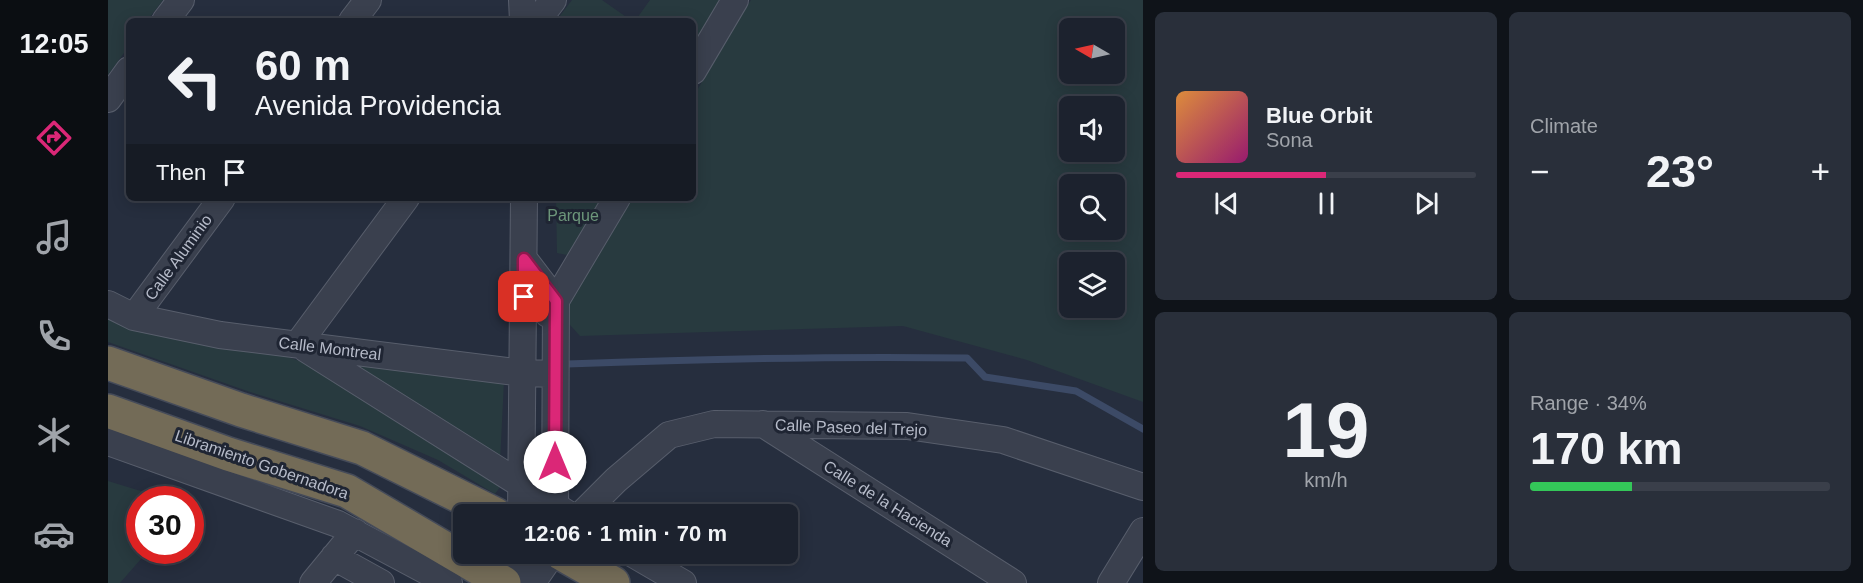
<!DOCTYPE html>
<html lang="en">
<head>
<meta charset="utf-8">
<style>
	:root { --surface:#1c222e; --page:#292f3a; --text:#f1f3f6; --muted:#a0a4aa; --line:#3a3f4a; --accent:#db2777 }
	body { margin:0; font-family:Arial,sans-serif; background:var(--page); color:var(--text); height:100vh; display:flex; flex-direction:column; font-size:22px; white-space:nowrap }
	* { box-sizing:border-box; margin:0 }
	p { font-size:20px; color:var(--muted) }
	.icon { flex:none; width:33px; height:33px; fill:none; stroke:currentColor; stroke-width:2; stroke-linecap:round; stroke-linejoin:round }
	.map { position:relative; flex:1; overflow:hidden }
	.sheet { display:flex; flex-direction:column; gap:12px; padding:12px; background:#0f1319; width:720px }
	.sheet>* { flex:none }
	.banner { position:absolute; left:18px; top:18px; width:570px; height:183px; border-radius:9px; box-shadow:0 3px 15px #0003,0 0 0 2px var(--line); background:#1c222e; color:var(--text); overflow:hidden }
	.needle { width:39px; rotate:279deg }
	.controls { position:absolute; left:951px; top:18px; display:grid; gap:12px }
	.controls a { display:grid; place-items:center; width:66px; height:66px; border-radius:9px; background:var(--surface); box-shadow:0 3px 15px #0003,0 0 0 2px var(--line); font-size:30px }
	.speed { position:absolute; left:18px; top:486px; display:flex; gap:12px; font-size:30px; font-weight:700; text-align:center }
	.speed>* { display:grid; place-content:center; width:78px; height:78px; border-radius:50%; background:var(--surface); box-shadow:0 3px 15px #0003,0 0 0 2px var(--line); line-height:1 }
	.speed .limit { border:9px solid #d22; background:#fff; color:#111 }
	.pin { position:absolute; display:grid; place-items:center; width:51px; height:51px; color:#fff; margin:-26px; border-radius:12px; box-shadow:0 3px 9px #0006 }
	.me { position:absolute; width:66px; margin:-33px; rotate:0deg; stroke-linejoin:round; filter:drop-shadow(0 0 4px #0008) }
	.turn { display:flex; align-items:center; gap:21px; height:126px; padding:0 30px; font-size:27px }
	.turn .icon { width:78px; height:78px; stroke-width:2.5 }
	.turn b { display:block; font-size:42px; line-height:51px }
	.then { display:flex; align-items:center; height:57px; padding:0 30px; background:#0003; gap:12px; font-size:22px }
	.big { font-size:45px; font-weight:600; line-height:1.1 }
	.sheet .tile { flex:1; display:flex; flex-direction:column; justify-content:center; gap:9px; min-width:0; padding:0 21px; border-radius:9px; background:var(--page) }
	.sheet .dial { align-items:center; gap:0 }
	.dial b { font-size:78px; line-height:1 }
	.song { display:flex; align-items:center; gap:18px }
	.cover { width:72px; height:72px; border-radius:9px; background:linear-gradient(135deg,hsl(30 70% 55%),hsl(320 70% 35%)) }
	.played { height:6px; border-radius:3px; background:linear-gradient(90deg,var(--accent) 50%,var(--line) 50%) }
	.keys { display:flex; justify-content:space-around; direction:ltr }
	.heat { display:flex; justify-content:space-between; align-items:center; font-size:33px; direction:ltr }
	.charge { height:9px; border-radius:4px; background:linear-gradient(90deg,#34c759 34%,var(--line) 0) }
	.sheet .tiles { flex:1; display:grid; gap:12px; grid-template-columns:repeat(2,1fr) }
	.trip { position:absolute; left:345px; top:504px; width:345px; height:60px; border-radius:9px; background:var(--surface); box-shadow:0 3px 15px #0003,0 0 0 2px var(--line); font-weight:600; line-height:60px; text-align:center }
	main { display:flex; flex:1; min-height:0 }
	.menu { display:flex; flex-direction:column; width:108px; justify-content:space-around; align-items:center; background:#0b0e12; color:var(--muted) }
	.menu .icon { width:42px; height:42px }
	.menu .on { color:var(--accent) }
	.menu b { font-size:27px; color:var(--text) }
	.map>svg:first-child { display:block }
	.green { fill:#283a3f; fill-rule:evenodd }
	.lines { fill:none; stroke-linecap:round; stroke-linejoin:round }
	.stream { stroke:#3c4a66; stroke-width:7 }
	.minor-casing { stroke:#585e6c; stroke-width:28 }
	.highway-casing { stroke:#454b59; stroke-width:36 }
	.minor { stroke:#3a404e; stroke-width:26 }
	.highway { stroke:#736b57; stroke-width:33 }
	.route-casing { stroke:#8e194d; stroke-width:15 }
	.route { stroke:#db2777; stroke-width:10 }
	.labels { text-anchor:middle; stroke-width:6; stroke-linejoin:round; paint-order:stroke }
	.park-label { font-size:16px; fill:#6e987c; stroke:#1f2533 }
	.street-label { font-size:16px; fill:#b6bbc9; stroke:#1f2533 }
</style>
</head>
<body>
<main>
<nav class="menu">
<b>12:05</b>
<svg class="icon on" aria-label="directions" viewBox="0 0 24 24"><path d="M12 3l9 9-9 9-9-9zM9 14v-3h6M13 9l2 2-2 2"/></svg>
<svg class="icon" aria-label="music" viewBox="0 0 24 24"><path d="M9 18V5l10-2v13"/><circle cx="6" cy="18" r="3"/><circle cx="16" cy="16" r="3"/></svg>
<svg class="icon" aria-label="phone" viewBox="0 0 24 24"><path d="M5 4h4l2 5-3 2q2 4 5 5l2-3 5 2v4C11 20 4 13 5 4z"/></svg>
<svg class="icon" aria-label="climate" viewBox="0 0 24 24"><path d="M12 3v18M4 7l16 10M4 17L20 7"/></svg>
<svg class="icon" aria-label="car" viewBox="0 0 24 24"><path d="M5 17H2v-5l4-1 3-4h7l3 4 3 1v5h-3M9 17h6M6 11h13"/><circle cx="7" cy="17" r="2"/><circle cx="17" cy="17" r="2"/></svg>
</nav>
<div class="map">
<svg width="1035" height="583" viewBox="0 0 1035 583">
	<rect width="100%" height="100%" fill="#262e3e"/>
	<!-- green -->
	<path class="green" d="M0,0H55L39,21H21V46L0,75Z
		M464,0H494L524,21H448Z
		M542,0H614L585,47V21H527Z
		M643,0H1035V402L919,360L795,326L472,336L454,316L525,198H585V97ZM962,28H1006V74H962ZM962,106H1006V152H962ZM962,184H1006V230H962ZM962,262H1006V308H962Z
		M448,198H494L459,255L449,253Z
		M0,317L100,345L180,357L194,362L235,383L392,487L387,494L330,460L252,426L142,392L0,342Z
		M242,360L396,381L392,463Z
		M0,481L59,499L32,500V550L40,551L12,583H0Z"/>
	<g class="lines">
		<!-- stream -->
		<path class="stream" d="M459,364C592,359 725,356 859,358L877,377L968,391L1035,429"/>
		<!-- minor casing -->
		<g class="minor-casing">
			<path id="minor" d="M414,0L415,21
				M57,21L73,0
				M244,21L260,0
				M429,21L445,0
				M585,71L627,0
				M0,99L21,70
				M416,259L448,301L447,514
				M0,304L26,317L112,335L415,373L447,374
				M440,314L509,198
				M26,317L114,198
				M190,344L298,198
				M198,349L460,514
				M655,424L905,583
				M0,442L230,524L341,583
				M413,514L416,198
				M474,514L508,480L561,435L606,424L799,426L895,440L1035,487
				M414,554L415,583
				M525,554L575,583
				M226,557L273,583
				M205,583L247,532
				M424,583L444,554
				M1003,583L1035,531"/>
		</g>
		<!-- highway casing -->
		<g class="highway-casing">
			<path id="highway" d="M0,363L133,410L254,448L387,514
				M0,411L120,454L239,491L396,583
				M454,554L505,583"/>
		</g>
		<!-- minor -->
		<use href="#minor" class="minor"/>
		<!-- highway -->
		<use href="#highway" class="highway"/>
	</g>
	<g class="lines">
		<!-- route casing -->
		<g class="route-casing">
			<path id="route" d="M416,297V259L448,301L447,462"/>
		</g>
		<!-- route -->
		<use href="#route" class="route"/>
	</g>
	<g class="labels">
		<!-- park labels -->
		<g class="park-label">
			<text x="465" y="221">Parque</text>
		</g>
		<!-- street labels -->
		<g class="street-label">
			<text transform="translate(70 257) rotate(-54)" y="6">Calle Aluminio</text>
			<text transform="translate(222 348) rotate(7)" y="6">Calle Montreal</text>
			<text transform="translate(743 427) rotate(2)" y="6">Calle Paseo del Trejo</text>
			<text transform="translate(154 464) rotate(19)" y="6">Libramiento Gobernadora</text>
			<text transform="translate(780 503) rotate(32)" y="6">Calle de la Hacienda</text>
		</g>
	</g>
</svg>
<div class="controls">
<a><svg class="needle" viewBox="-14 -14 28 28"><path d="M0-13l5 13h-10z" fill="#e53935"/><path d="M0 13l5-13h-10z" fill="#a0a4aa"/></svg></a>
<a><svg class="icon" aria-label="sound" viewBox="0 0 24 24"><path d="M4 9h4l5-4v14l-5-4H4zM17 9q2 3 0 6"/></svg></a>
<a><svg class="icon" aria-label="search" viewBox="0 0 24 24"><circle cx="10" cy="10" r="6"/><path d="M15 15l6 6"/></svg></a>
<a><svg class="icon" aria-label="layers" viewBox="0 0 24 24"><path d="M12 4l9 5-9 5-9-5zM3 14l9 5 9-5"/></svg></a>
</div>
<div class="speed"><div class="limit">30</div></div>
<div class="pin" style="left:416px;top:297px;background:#d93025"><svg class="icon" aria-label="arrive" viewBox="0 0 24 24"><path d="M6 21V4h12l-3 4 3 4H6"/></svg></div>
<svg class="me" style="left:447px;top:462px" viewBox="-20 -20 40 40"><circle r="19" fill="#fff"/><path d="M0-13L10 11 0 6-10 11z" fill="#db2777"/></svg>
<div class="trip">12:06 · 1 min · 70 m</div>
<div class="banner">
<div class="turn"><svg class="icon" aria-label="left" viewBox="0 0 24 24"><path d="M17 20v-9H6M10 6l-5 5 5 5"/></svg><div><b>60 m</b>Avenida Providencia</div></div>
<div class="then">Then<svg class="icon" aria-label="arrive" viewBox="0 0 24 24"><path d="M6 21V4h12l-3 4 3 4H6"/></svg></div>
</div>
</div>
<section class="sheet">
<div class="tiles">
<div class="tile">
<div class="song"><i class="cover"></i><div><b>Blue Orbit</b><p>Sona</p></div></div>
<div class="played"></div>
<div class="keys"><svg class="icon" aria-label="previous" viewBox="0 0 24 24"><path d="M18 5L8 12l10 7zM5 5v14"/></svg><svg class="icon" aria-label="pause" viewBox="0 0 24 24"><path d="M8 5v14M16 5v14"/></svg><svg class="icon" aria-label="next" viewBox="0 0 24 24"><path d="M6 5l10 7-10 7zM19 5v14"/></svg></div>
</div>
<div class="tile"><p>Climate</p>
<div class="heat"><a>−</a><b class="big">23°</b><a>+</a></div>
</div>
<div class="tile dial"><b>19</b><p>km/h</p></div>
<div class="tile"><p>Range · 34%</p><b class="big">170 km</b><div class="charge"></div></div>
</div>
</section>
</main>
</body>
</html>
